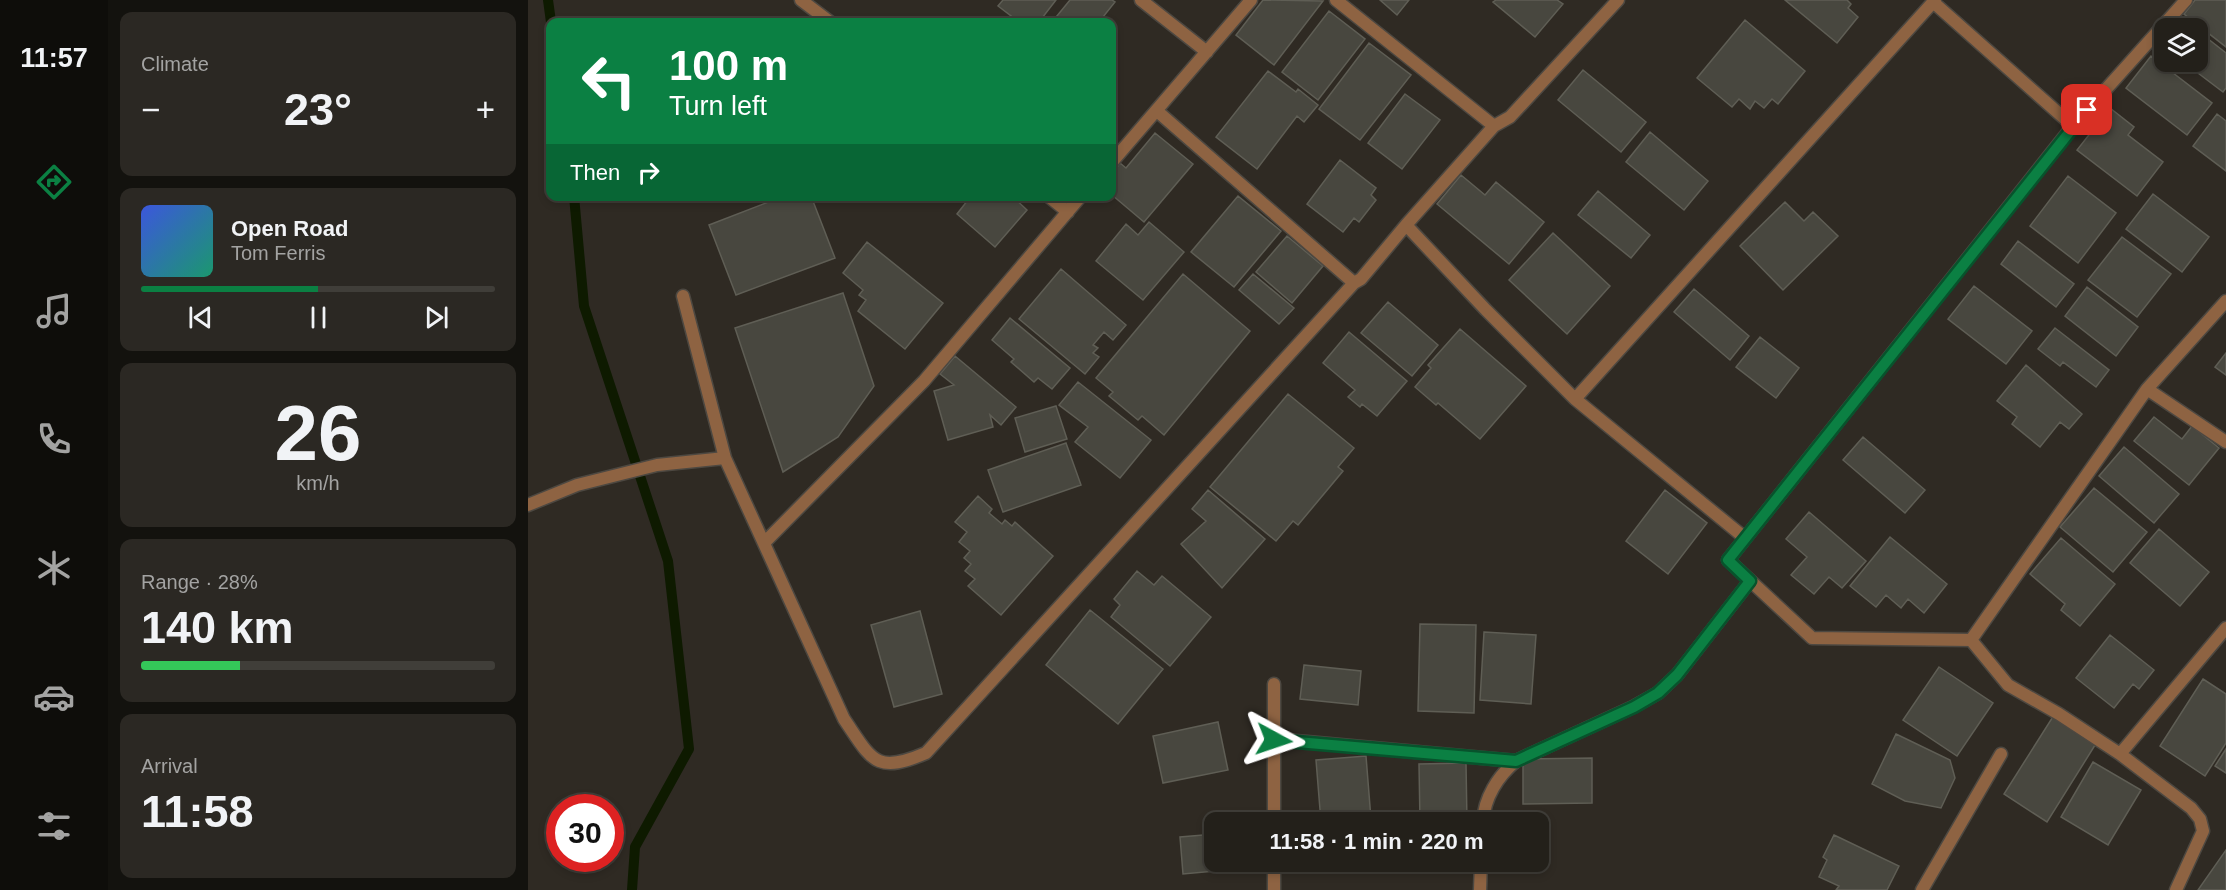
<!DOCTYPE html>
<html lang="en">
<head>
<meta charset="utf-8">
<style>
	:root { --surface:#23201a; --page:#2b2823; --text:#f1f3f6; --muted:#a3a3a2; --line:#403e39; --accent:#0b8043 }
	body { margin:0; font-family:Helvetica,sans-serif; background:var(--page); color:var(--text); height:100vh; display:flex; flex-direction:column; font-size:22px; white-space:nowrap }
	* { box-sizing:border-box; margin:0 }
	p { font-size:20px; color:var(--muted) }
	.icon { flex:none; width:33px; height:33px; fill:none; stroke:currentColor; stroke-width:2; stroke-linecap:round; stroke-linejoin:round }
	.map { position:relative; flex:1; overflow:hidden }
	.panel { display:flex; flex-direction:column; gap:12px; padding:12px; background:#13120e; width:420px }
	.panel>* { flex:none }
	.top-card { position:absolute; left:18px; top:18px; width:570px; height:183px; border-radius:12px; box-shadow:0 3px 9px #0003,0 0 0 2px var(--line); background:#0b8043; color:#fff; overflow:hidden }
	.tools { position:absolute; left:1626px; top:18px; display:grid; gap:12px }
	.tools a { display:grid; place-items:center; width:54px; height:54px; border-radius:12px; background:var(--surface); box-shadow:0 3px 9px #0003,0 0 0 2px var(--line); font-size:30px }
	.speed { position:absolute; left:18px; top:794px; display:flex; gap:12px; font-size:30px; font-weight:700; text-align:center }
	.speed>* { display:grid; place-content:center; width:78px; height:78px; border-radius:50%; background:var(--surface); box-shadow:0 3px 9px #0003,0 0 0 2px var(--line); line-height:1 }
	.speed .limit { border:9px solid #d22; background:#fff; color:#111 }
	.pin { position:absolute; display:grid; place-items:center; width:51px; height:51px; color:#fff; margin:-26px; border-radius:12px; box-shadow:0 3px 9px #0006 }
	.me { position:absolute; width:66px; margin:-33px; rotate:95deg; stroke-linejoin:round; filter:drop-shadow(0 0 4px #0008) }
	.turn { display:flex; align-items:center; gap:21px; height:126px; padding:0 24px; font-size:27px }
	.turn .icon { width:78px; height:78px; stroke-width:2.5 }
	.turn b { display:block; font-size:42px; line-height:51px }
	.then { display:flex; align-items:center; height:57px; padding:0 24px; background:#0003; gap:12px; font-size:22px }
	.big { font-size:45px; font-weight:600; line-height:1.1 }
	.panel .card { flex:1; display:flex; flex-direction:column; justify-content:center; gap:9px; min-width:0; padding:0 21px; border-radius:12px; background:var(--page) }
	.panel .dial { align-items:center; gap:0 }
	.dial b { font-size:78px; line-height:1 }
	.song { display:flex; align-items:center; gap:18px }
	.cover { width:72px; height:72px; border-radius:9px; background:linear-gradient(135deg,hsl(230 70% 55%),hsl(160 70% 35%)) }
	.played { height:6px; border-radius:3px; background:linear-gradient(90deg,var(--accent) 50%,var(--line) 50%) }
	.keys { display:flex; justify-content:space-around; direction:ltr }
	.heat { display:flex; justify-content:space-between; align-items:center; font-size:33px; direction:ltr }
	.charge { height:9px; border-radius:4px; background:linear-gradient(90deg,#34c759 28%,var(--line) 0) }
	.trip { position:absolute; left:676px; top:812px; width:345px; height:60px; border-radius:12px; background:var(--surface); box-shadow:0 3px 9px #0003,0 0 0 2px var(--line); font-weight:600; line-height:60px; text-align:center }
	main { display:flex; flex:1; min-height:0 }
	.tab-bar { display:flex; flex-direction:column; width:108px; justify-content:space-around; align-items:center; background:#0e0d0a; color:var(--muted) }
	.tab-bar .icon { width:42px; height:42px }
	.tab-bar .selected { color:var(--accent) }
	.tab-bar b { font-size:27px; color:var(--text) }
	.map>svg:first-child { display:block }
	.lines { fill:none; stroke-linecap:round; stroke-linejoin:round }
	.stream { stroke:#0e1a00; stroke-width:10 }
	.building { fill:#48473f; stroke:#5f5e55; stroke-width:1.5 }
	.street-casing { stroke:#4d4841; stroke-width:15 }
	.street { stroke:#8e6342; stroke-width:12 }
	.route-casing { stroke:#07532c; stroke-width:15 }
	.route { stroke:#0b8043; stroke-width:10 }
</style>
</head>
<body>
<main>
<nav class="tab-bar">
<b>11:57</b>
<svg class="icon selected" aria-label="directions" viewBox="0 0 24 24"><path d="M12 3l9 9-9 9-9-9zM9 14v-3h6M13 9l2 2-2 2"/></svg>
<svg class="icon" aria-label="music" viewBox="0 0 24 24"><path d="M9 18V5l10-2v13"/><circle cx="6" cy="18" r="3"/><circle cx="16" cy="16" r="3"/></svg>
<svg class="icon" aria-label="phone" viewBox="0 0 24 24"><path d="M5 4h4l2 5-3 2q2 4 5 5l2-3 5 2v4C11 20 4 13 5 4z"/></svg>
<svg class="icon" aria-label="climate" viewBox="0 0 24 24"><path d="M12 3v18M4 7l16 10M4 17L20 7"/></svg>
<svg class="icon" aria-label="car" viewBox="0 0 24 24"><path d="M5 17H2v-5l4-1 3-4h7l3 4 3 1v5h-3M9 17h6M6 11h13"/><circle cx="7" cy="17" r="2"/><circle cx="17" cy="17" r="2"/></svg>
<svg class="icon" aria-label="filters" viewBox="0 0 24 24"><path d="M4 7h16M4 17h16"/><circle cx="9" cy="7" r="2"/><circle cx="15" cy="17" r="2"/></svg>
</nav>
<section class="panel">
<div class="card"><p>Climate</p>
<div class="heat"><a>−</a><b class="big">23°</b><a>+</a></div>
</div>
<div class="card">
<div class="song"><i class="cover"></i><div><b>Open Road</b><p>Tom Ferris</p></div></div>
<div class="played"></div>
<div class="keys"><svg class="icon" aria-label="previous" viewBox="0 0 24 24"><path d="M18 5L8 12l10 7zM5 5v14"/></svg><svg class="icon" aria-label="pause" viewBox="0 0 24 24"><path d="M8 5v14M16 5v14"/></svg><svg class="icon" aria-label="next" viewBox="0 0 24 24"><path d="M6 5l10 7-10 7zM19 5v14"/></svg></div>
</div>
<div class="card dial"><b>26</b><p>km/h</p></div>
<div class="card"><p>Range · 28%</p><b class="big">140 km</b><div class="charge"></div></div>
<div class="card"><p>Arrival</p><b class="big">11:58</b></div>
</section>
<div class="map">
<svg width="1698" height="890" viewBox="0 0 1698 890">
	<rect width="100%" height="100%" fill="#2f2a23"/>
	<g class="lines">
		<!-- stream -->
		<path class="stream" d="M20,0L23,22
			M46,196L56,306L140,561L161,749L107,847L104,890"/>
	</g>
	<!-- building -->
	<path class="building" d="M475,0H528L511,22H491L470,6Z
		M542,0H584L587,2L571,22H524Z
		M735,0L795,1L746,65L708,35Z
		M852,0H881L869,15Z
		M968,0H1029L1035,4L1007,37L965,2Z
		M1257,0H1319L1323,4L1320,8L1330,17L1309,43Z
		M1667,0H1698V47L1656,14Z
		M801,11L837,39L790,100L754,72Z
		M1217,20L1277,71L1250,104L1244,99L1236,108L1227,101L1222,109L1211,99L1204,107L1169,78Z
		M1670,31L1698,53V88L1695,92L1658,64L1655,67L1648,62H1670Z
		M1636,32V52L1627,45Z
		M841,43L883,75L832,140L791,109Z
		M1623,56L1684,103L1659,135L1598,88Z
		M1055,70L1118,122L1093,152L1030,100Z
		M740,71L768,92L770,89L790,105L776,122L769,116L729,169L688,137Z
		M877,94L912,120L874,169L840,143Z
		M1582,108L1606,127L1600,135L1635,162L1609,196L1549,150Z
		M1689,114L1698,121V171L1665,146Z
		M1122,132L1180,181L1156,210L1098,162Z
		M627,133L665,164L616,222L584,195V174L592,163L598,168Z
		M812,160L848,188L843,195L848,200L831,222L826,218L815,232L779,204Z
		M933,175L957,195L968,182L1016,222L981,264L909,204Z
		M1540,176L1588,213L1550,263L1502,226Z
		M1070,191L1122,235L1103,258L1050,215Z
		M1625,194L1681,237L1654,272L1598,229Z
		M256,196H283L307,258L208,295L181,225Z
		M443,196H484L499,210L467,247L429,214Z
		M710,196L753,231L706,287L663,252Z
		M1257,202L1276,221L1285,212L1310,236L1255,290L1212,246Z
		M621,222L656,252L615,300L568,261L598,224L610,235Z
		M1025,233L1082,286L1039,334L981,280Z
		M759,236L795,266L764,303L728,272Z
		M1594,237L1643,274L1609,317L1560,280Z
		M1490,241L1546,284L1528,307L1473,264Z
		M339,242L415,303L377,349L330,311L338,300L331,295L335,290L315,273Z
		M533,269L598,325L585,340L576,332L565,345L570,348L565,353L571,357L557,374L491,319Z
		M655,274L722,331L636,435L614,416L610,420L581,396L585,392L568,378Z
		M725,274L766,308L751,324L711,290Z
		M1446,286L1504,331L1478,364L1420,319Z
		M1559,287L1610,327L1588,356L1537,316Z
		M1166,289L1221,336L1202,360L1146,312Z
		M315,293L346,386L310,437L255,472L207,328Z
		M860,302L910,345L884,376L833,333Z
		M482,318L542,368L524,389L510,378L506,382L483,362L486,359L464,340Z
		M1527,328L1581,370L1568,387L1535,362L1532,366L1510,349Z
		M932,329L998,386L952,439L910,403L908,405L887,387L903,368L900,365Z
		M821,332L879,381L849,416L834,404L832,407L820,397L827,390L795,363Z
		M1232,337L1271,368L1248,398L1208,367Z
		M1698,353V375L1687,367Z
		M427,356L488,407L473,425L462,415L465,427L420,440L406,391L426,385L412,374Z
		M1498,365L1554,414L1541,429L1532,422L1512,447L1484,424L1489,417L1469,401Z
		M550,382L623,440L592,478L547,442L560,427L531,405Z
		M760,394L826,448L810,467L815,471L770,525L765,521L748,541L682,487Z
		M528,406L539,439L497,452L487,418Z
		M1626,417L1654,439L1664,426L1691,448L1661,485L1606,441Z
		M1335,437L1397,490L1377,513L1315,460Z
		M538,443L553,485L475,512L460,470Z
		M1596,447L1651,494L1626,523L1571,476Z
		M1566,488L1619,532L1585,572L1532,527Z
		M680,490L737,539L694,588L653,544L678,521L664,509Z
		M1137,490L1179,523L1140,574L1098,541Z
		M450,496L464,509L461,513L474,524L477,520L484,526L487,522L525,556L473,615L440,586L447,579L437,571L443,564L436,558L442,551L431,542L439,532L427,522Z
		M1281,512L1338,561L1314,588L1301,577L1286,594L1263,575L1279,557L1258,539Z
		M1631,529L1681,572L1652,606L1602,563Z
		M1362,537L1419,584L1396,613L1380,599L1373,608L1358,595L1348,607L1322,586Z
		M1533,538L1587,584L1552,626L1533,610L1537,604L1502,574Z
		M609,571L626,585L634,576L683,617L642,666L583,617L592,605L586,599Z
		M562,610L635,669L590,724L518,665Z
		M392,611L414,694L366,707L343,625Z
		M892,624L948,625L946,713L890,711Z
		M956,632L1008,635L1003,704L952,700Z
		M1582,635L1626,670L1611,689L1605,684L1586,708L1548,678Z
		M776,665L833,671L830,705L772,699Z
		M1411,667L1465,703L1429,756L1375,720Z
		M1675,679L1698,694V743L1677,776L1632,746Z
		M1526,715L1569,742L1519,822L1476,794Z
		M690,722L700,770L635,783L625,736Z
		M1368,734L1422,760L1427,778L1413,808L1377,801L1344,784Z
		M1698,749V773L1687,766Z
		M838,756L843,819L793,822L788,760Z
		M1064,758V803L995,804V759Z
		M1565,762L1613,790L1580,845L1533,817Z
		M938,763L939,822H892L891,764Z
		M734,815L733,822H711V817Z
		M687,834V861H731V867L655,874L652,837Z
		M1306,835L1371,866L1359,890H1308L1311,886L1291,877L1299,860L1295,857Z
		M1698,850V890H1670Z"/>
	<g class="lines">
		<!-- street casing -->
		<g class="street-casing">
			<path id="street" d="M273,0L302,22
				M613,0L679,52
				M808,0L966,126
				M1658,0L1545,126L1200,560L1284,638L1443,640L1619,389L1698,301
				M1405,2L1545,126
				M629,111L826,283
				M584,162L723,0
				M520,196L540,212
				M878,225L958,310L1047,399L1217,538
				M155,296L197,458L316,719C344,760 347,775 398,753L826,283L833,279L878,225L966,126L982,117L1090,0
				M1619,389L1698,442
				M1047,399L1407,0
				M0,505L49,485L129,465L197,458
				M236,543L396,381L553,196
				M1443,640L1480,685L1531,714L1592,754L1663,808L1672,819L1675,831L1648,890
				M746,684V822
				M746,739L988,761
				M1592,754L1698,628
				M955,822C956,798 970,776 988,761L1105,707L1130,693L1149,675L1222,581
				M746,861V890
				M952,890L953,861
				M1394,890L1473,754"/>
		</g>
		<!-- street -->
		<use href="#street" class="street"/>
	</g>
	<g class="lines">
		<!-- route casing -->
		<g class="route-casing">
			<path id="route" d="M746,740L988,761L1106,707L1130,693L1149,675L1222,581L1200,560L1559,110"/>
		</g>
		<!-- route -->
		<use href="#route" class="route"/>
	</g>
</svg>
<div class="tools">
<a><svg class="icon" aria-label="layers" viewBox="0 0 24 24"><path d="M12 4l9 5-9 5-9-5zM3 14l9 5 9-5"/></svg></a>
</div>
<div class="speed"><div class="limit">30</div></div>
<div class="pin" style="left:1559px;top:110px;background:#d93025"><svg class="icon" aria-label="arrive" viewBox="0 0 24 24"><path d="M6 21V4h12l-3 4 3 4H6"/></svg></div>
<svg class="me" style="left:746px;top:740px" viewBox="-20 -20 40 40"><path d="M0-17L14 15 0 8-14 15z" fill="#0b8043" stroke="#fff" stroke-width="4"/></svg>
<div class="trip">11:58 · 1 min · 220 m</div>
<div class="top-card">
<div class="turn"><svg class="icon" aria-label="left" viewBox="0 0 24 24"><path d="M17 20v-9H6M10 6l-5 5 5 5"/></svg><div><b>100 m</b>Turn left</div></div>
<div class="then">Then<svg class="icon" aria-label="right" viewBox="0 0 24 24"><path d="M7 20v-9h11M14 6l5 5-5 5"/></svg></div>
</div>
</div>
</main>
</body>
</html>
